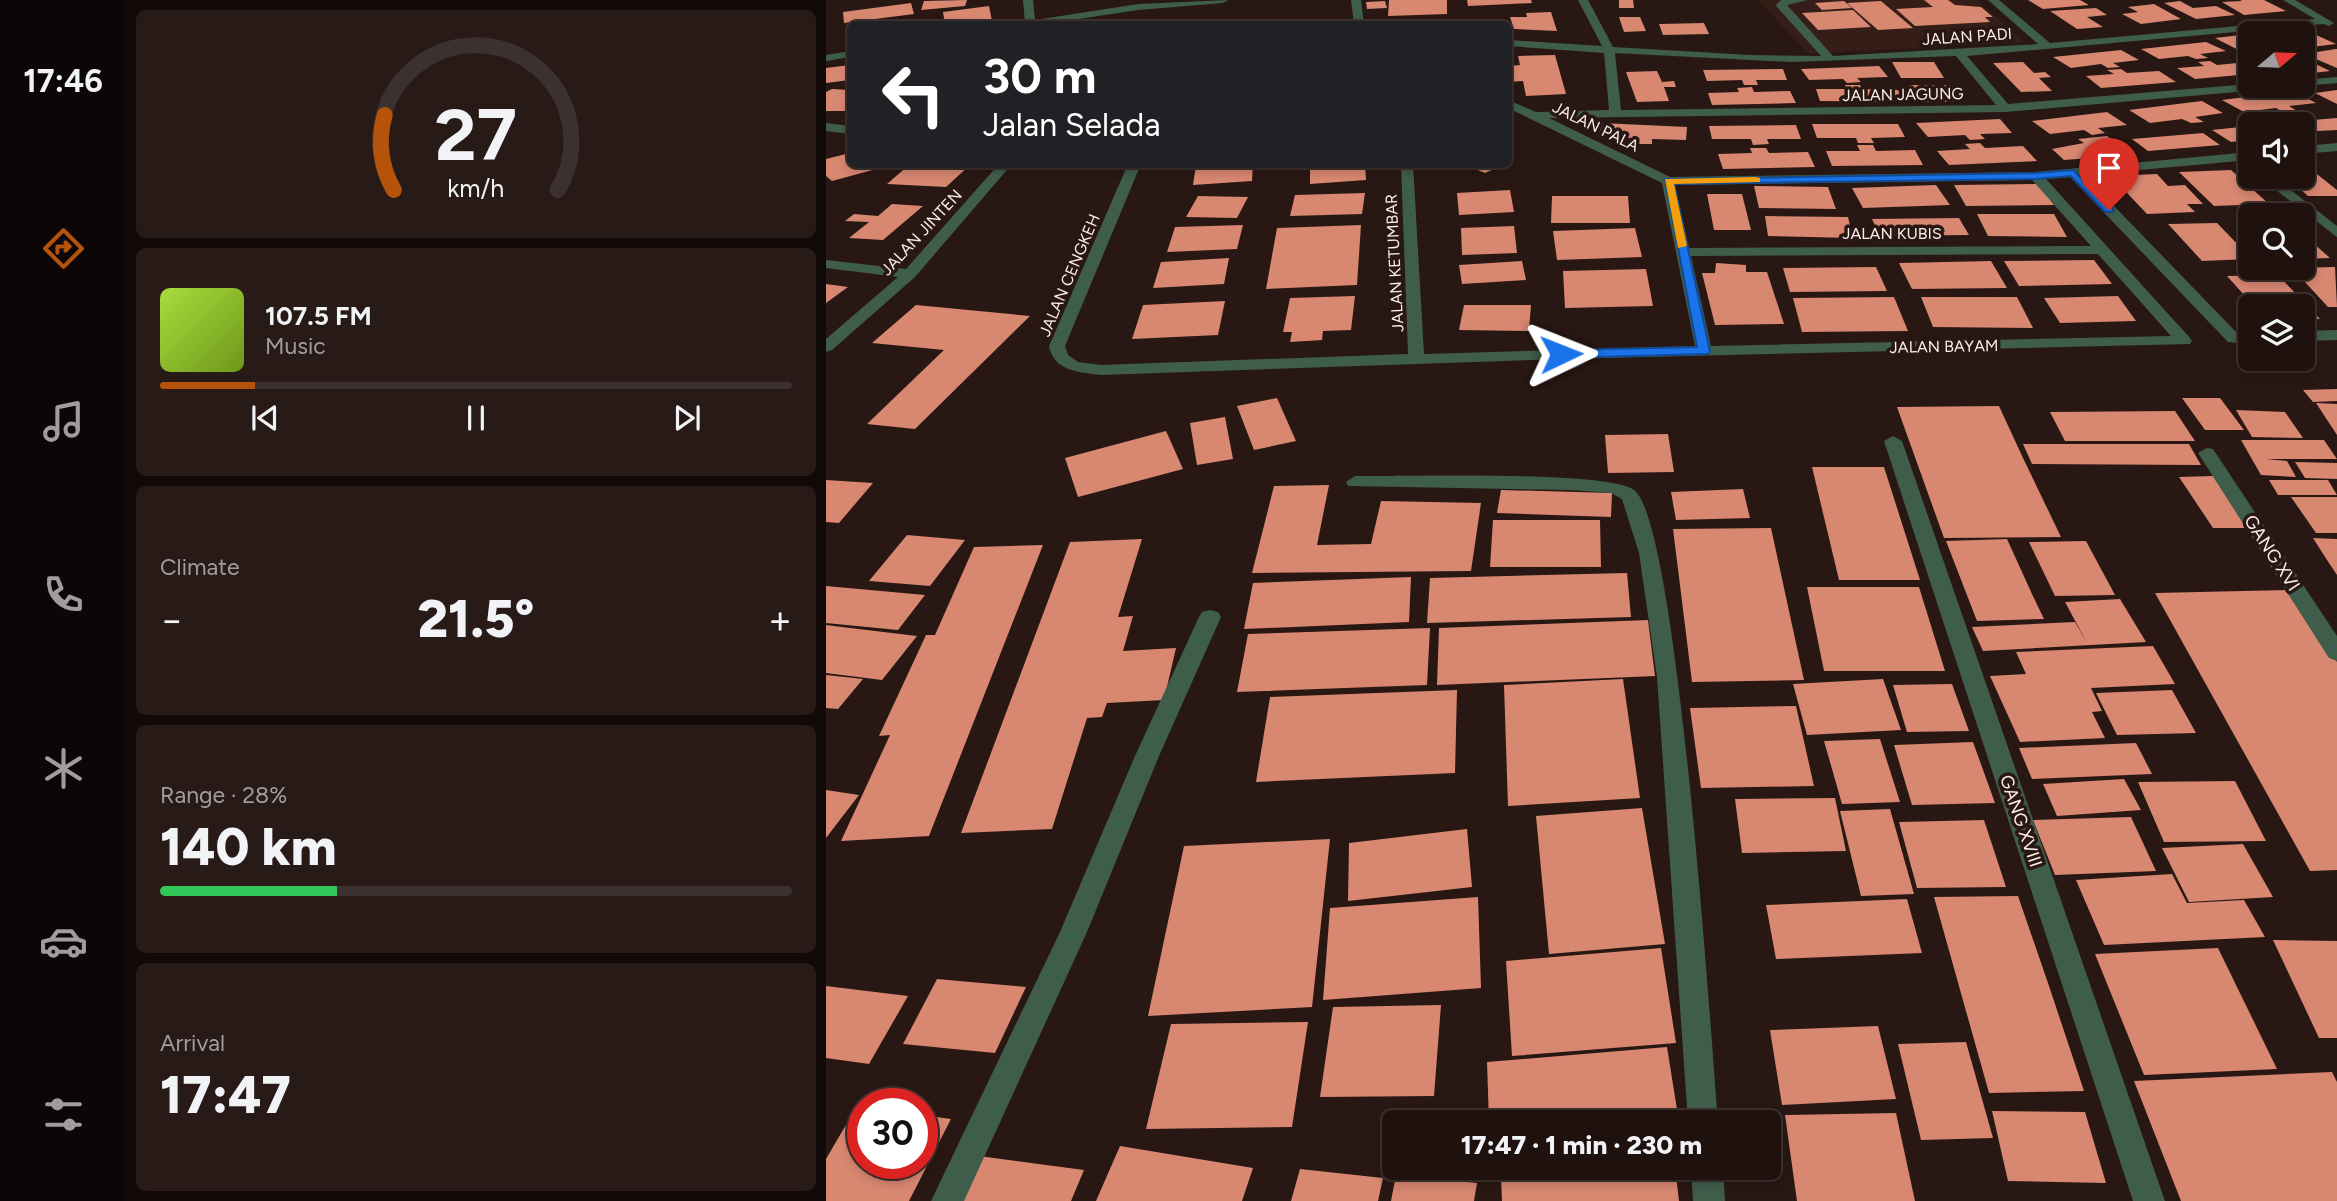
<!DOCTYPE html>
<html lang="en">
<head>
<meta charset="utf-8">
<style>
	:root { --surface:#1f110e; --page:#271a17; --text:#f1f3f6; --muted:#a19d9e; --line:#3c312e; --accent:#b45309 }
	body { margin:0; font-family:Figtree,sans-serif; background:var(--page); color:var(--text); height:100vh; display:flex; flex-direction:column; font-size:26px; white-space:nowrap }
	* { box-sizing:border-box; margin:0 }
	p { font-size:23px; color:var(--muted) }
	.icon { flex:none; width:38px; height:38px; fill:none; stroke:currentColor; stroke-width:2; stroke-linecap:round; stroke-linejoin:round }
	.map { position:relative; flex:1; overflow:hidden }
	.details { display:flex; flex-direction:column; gap:10px; padding:10px; background:#110908; width:700px }
	.details>* { flex:none }
	.guide { position:absolute; left:21px; top:21px; width:665px; height:147px; border-radius:10px; box-shadow:0 4px 10px #0003,0 0 0 2px var(--line); background:#202124; color:#fff; overflow:hidden }
	.needle { width:46px; rotate:71deg }
	.controls { position:absolute; left:1412px; top:21px; display:grid; gap:14px }
	.controls a { display:grid; place-items:center; width:77px; height:77px; border-radius:10px; background:var(--surface); box-shadow:0 4px 10px #0003,0 0 0 2px var(--line); font-size:35px }
	.speed { position:absolute; left:21px; top:1088px; display:flex; gap:14px; font-size:35px; font-weight:700; text-align:center }
	.speed>* { display:grid; place-content:center; width:91px; height:91px; border-radius:50%; background:var(--surface); box-shadow:0 4px 10px #0003,0 0 0 2px var(--line); line-height:1 }
	.speed .limit { border:10px solid #d22; background:#fff; color:#111 }
	.pin { position:absolute; display:grid; place-items:center; width:60px; height:60px; color:#fff; margin:-72px -30px; border-radius:50% 50% 50% 0; rotate:-45deg; box-shadow:0 0 7px #0007 }
	.pin .icon { rotate:45deg }
	.me { position:absolute; width:77px; margin:-38px; rotate:88deg; stroke-linejoin:round; filter:drop-shadow(0 0 5px #0008) }
	.turn { display:flex; align-items:center; gap:24px; height:147px; padding:0 21px; font-size:32px }
	.turn .icon { width:91px; height:91px; stroke-width:2.5 }
	.turn b { display:block; font-size:49px; line-height:60px }
	.big { font-size:52px; font-weight:800; line-height:1.1 }
	.details .card { flex:1; display:flex; flex-direction:column; justify-content:center; gap:10px; min-width:0; padding:0 24px; border-radius:10px; background:var(--page) }
	.details .dial { align-items:center; gap:0 }
	.dial svg { height:182px; overflow:visible; fill:none; stroke:var(--line); stroke-width:7; stroke-linecap:round; text-anchor:middle }
	.dial text { fill:var(--text); stroke:none }
	.song { display:flex; align-items:center; gap:21px }
	.cover { width:84px; height:84px; border-radius:10px; background:linear-gradient(135deg,hsl(80 70% 55%),hsl(80 70% 35%)) }
	.played { height:7px; border-radius:4px; background:linear-gradient(90deg,var(--accent) 15%,var(--line) 15%) }
	.keys { display:flex; justify-content:space-around; direction:ltr }
	.heat { display:flex; justify-content:space-between; align-items:center; font-size:38px; direction:ltr }
	.charge { height:10px; border-radius:5px; background:linear-gradient(90deg,#34c759 28%,var(--line) 0) }
	.trip { position:absolute; left:556px; top:1110px; width:399px; height:70px; border-radius:10px; background:var(--surface); box-shadow:0 4px 10px #0003,0 0 0 2px var(--line); font-weight:800; line-height:70px; text-align:center }
	main { display:flex; flex:1; min-height:0 }
	.menu { display:flex; flex-direction:column; width:126px; justify-content:space-around; align-items:center; background:#0c0706; color:var(--muted) }
	.menu .icon { width:49px; height:49px }
	.menu .active { color:var(--accent) }
	.menu b { font-size:32px; color:var(--text) }
	.map>svg:first-child { display:block }
	.built { fill:#361e18 }
	.building { fill:#d88771 }
	.lines { fill:none; stroke-linecap:round; stroke-linejoin:round }
	.minor { fill:#3f5d4b; fill-rule:evenodd }
	.route { fill:#1a73e8; stroke:#114b97; stroke-width:2 }
	.slow { fill:#f59e0b }
	.labels { text-anchor:middle; stroke-width:7; stroke-linejoin:round; paint-order:stroke }
	.far-street-label { font-size:16px; fill:#fceeeb; stroke:#291713 }
	.street-label { font-size:18px; fill:#fceeeb; stroke:#291713 }
</style>
</head>
<body>
<main>
<nav class="menu">
<b>17:46</b>
<svg class="icon active" aria-label="directions" viewBox="0 0 24 24"><path d="M12 3l9 9-9 9-9-9zM9 14v-3h6M13 9l2 2-2 2"/></svg>
<svg class="icon" aria-label="music" viewBox="0 0 24 24"><path d="M9 18V5l10-2v13"/><circle cx="6" cy="18" r="3"/><circle cx="16" cy="16" r="3"/></svg>
<svg class="icon" aria-label="phone" viewBox="0 0 24 24"><path d="M5 4h4l2 5-3 2q2 4 5 5l2-3 5 2v4C11 20 4 13 5 4z"/></svg>
<svg class="icon" aria-label="climate" viewBox="0 0 24 24"><path d="M12 3v18M4 7l16 10M4 17L20 7"/></svg>
<svg class="icon" aria-label="car" viewBox="0 0 24 24"><path d="M5 17H2v-5l4-1 3-4h7l3 4 3 1v5h-3M9 17h6M6 11h13"/><circle cx="7" cy="17" r="2"/><circle cx="17" cy="17" r="2"/></svg>
<svg class="icon" aria-label="filters" viewBox="0 0 24 24"><path d="M4 7h16M4 17h16"/><circle cx="9" cy="7" r="2"/><circle cx="15" cy="17" r="2"/></svg>
</nav>
<section class="details">
<div class="card dial"><svg viewBox="0 0 100 80">
<path d="M14 69A42 42 0 1 1 86 69"/>
<path d="M14 69A42 42 0 0 1 10 36" stroke="#b45309"/>
<text x="50" y="56" font-size="32" font-weight="700">27</text>
<text x="50" y="72" font-size="11">km/h</text>
</svg></div>
<div class="card">
<div class="song"><i class="cover"></i><div><b>107.5 FM</b><p>Music</p></div></div>
<div class="played"></div>
<div class="keys"><svg class="icon" aria-label="previous" viewBox="0 0 24 24"><path d="M18 5L8 12l10 7zM5 5v14"/></svg><svg class="icon" aria-label="pause" viewBox="0 0 24 24"><path d="M8 5v14M16 5v14"/></svg><svg class="icon" aria-label="next" viewBox="0 0 24 24"><path d="M6 5l10 7-10 7zM19 5v14"/></svg></div>
</div>
<div class="card"><p>Climate</p>
<div class="heat"><a>−</a><b class="big">21.5°</b><a>+</a></div>
</div>
<div class="card"><p>Range · 28%</p><b class="big">140 km</b><div class="charge"></div></div>
<div class="card"><p>Arrival</p><b class="big">17:47</b></div>
</section>
<div class="map">
<svg width="1511" height="1201" viewBox="0 0 1511 1201">
	<rect width="100%" height="100%" fill="#291713"/>
	<!-- built -->
	<path class="built" d="M932,0H1151L1199,42L982,54Z"/>
	<!-- building -->
	<path class="building" d="M141,0L139,6L95,10L98,1Z
		M563,0H621V14L562,16Z
		M641,0H705L706,3L642,6Z
		M793,0H807L808,8H793Z
		M1098,0H1122L1129,5L1155,7L1167,17H1159L1164,22L1089,26L1070,9L1107,7Z
		M1202,0H1254L1263,5L1217,9Z
		M1414,0H1438L1460,11L1418,15L1396,2L1416,1Z
		M559,1L561,8L541,9L540,2Z
		M1018,1L1026,8L996,10L989,3Z
		M1055,1L1087,28L1052,30L1021,3Z
		M1354,1L1367,8L1390,6L1409,15L1370,19L1338,3Z
		M85,3L88,14L18,23L17,12Z
		M1328,4L1355,19L1315,24L1296,14L1312,12L1302,7Z
		M163,6L166,21L119,24L117,12Z
		M1270,8L1281,15L1261,17L1277,27L1251,29L1224,11Z
		M1027,10L1045,27L992,30L976,13Z
		M725,12L731,31L688,29L684,17H701L700,13Z
		M793,17H814L820,31L798,32Z
		M878,23L883,34L837,35L833,24Z
		M1477,29L1510,44L1477,48V33H1458Z
		M1424,34V56L1389,38Z
		M1380,42L1400,51L1374,54L1382,58L1370,59L1362,56L1333,59L1315,49Z
		M1511,49V68L1478,54L1510,49Z
		M1295,50L1313,60L1287,63L1294,67L1282,68L1275,64L1245,68L1227,57Z
		M729,55L740,94L700,96L697,81L682,82V66L694,65L692,56Z
		M1477,58L1504,71L1477,74Z
		M1384,61L1391,65L1422,62L1424,64V74L1369,79L1351,68L1378,66L1372,62Z
		M1066,62H1108L1118,78H1075Z
		M1197,62L1208,73L1219,72L1225,77L1213,78L1226,91L1195,92L1167,63Z
		M24,65V80L0,83V68Z
		M1053,66L1062,77L1031,78L1035,82L1021,83L1017,79L983,80L975,69Z
		M957,69L961,80H930L932,85H918L916,80L881,81L877,70Z
		M1295,69L1301,73L1333,71L1350,82L1275,88L1260,76L1288,74L1281,70Z
		M831,71L836,82L848,81L850,87H838L843,101L811,102L800,72Z
		M1019,85H1034L1036,89L1072,90L1078,102L994,101L990,89H1021Z
		M1083,85H1123L1134,102H1094Z
		M926,87L928,92L964,91L970,103L886,105L882,93L913,92L911,88Z
		M6,89L24,90V111H0V92Z
		M1511,90V104L1489,93Z
		M1467,91L1490,103L1463,106L1471,111L1459,113L1450,108L1418,112L1396,100Z
		M1376,101L1397,113L1369,117L1378,122L1365,123L1356,119L1324,123L1303,110Z
		M1281,112L1301,125L1272,128L1279,133L1266,135L1258,130L1224,134L1206,121Z
		M1478,115L1487,120L1511,118V130L1492,131L1468,116Z
		M1174,119L1186,133L1154,134L1159,139L1144,140L1139,135L1102,137L1090,123Z
		M775,123L861,127L860,140L826,139V144H810V138L772,137Z
		M986,124H1072L1079,137L1045,138L1048,143H1032L1030,138H991Z
		M970,125L975,139H941L943,144L927,145L925,139H886L883,126Z
		M1424,126V140L1405,142L1386,130Z
		M1377,133L1394,145L1322,151L1306,139Z
		M1281,136L1306,154L1277,157L1272,154L1260,155L1265,158L1238,160L1226,149L1258,143L1252,139Z
		M1154,143L1159,148L1197,146L1211,161L1123,165L1111,151L1144,149L1139,144Z
		M1031,145H1047L1050,151L1089,150L1097,165L1006,166L1000,151H1034Z
		M924,148H940L943,153L982,152L989,167L897,169L892,154L926,153Z
		M24,153V164L65,165L6,181L0,176V159Z
		M1477,163L1511,190V196H1482L1461,177H1477Z
		M84,164H145L120,187L61,184Z
		M427,164L426,181L367,185L370,165Z
		M484,164H539L540,180L484,184Z
		M637,164H679L659,173Z
		M1405,170L1443,204L1388,206L1353,172Z
		M1331,174L1342,186L1359,185L1377,204H1361L1369,212L1321,214L1285,176Z
		M1213,184L1228,205L1140,206L1128,185Z
		M1110,185L1124,205L1037,208L1026,188Z
		M928,186L1002,187L1010,209L933,208Z
		M684,190L688,212L633,215L631,193Z
		M539,193L536,214L464,216L469,195Z
		M881,194H916L925,230H888Z
		M372,196L422,197L411,218L360,217Z
		M726,196H802L804,223H725Z
		M66,204L97,206L57,240L23,238L43,222L19,221L28,214L52,216Z
		M1151,214H1228L1241,237L1162,236Z
		M939,216L1022,217L1027,238L942,236Z
		M1133,218L1143,235L1054,236L1046,219Z
		M1391,223L1424,257V259L1376,261L1342,224Z
		M417,225L411,249L341,252L349,227Z
		M535,225L531,285L440,289L451,228Z
		M688,226L691,253L636,255L635,228Z
		M809,228L816,257L731,260L727,231Z
		M1477,234L1504,258L1477,259Z
		M403,258L398,284L327,288L335,262Z
		M1268,260L1286,284L1193,286L1178,261Z
		M696,261L700,280L636,284L633,265Z
		M1165,261L1181,288L1086,289L1073,263Z
		M890,263L920,265V272H941L958,324L889,325L876,273H889Z
		M1050,267L1061,291L964,292L957,268Z
		M1509,267L1511,307H1502L1466,268Z
		M820,269L827,306L739,308L737,271Z
		M1452,275L1494,319H1477V306H1428L1401,276Z
		M0,284L22,287L0,303Z
		M529,296L525,330L497,331L496,340L464,342L466,332H457L464,298Z
		M1292,296L1310,321L1234,323L1218,298Z
		M1068,297L1082,331L976,332L967,298Z
		M1095,297H1191L1207,328L1107,327Z
		M399,301L392,335L306,339L317,305Z
		M90,305L204,316L89,429L41,424L118,350L46,343Z
		M638,305H705L703,331L633,330Z
		M1511,389V401L1487,402L1477,390Z
		M451,398L470,441L428,450L411,406Z
		M1356,398H1394L1418,430H1379Z
		M1490,403L1511,404V435Z
		M1173,406L1197,458L1235,537L1118,538L1071,407Z
		M1410,410L1459,412L1477,438L1426,437Z
		M1349,411L1369,441H1239L1224,412Z
		M399,417L407,459L371,465L364,423Z
		M340,431L357,469L252,497L239,458Z
		M842,434L848,472L782,473L779,435Z
		M1415,440H1498L1511,459H1440L1461,461L1470,477L1435,475Z
		M1197,444H1363L1375,465L1206,464Z
		M1469,462L1511,463V479L1479,478Z
		M986,467H1058L1094,580H1013Z
		M1387,476L1423,528H1387L1353,477Z
		M0,480L47,483L13,523L0,522Z
		M1443,480H1502L1511,495H1452Z
		M503,485L491,545L545,544L555,501L655,503L645,571L426,573L448,486Z
		M917,489L924,518L850,520L845,492Z
		M675,490L786,493L785,517L671,513Z
		M1465,497H1511V533H1490Z
		M667,520H774L775,567H664Z
		M945,528L978,680L866,682L847,529Z
		M81,535L139,540L104,586L43,581Z
		M1487,538L1511,539V575L1501,560Z
		M316,539L292,617L307,616L297,651L350,648L338,700L281,703L276,717L261,718L226,829L135,833L244,542Z
		M1181,539L1206,594L1218,619L1151,621L1120,541Z
		M1260,541L1289,595L1229,596L1203,542Z
		M217,545L103,836L15,841L64,735L53,736L100,635H109L148,547Z
		M801,573L805,617L601,623L604,578Z
		M585,577L583,622L418,629L427,583Z
		M0,586L99,595L72,630L0,623Z
		M981,587H1093L1119,671H998Z
		M1466,590L1511,662V870L1484,871L1329,593Z
		M1294,599L1320,642L1157,651L1146,627L1249,622L1261,643L1239,602Z
		M822,620L829,676L611,685L613,628Z
		M0,625L24,628L91,636L56,680L0,673Z
		M604,628L601,685L411,692L422,634Z
		M1327,646L1349,684L1265,688L1276,711L1266,712L1279,738L1194,742L1164,676L1200,674L1190,652Z
		M0,675L37,679L12,709L0,708Z
		M797,679L814,798L682,806L678,685Z
		M1057,679L1075,730L981,735L967,684Z
		M1126,684L1143,731L1081,732L1067,685Z
		M631,690L629,773L430,782L444,697Z
		M1346,690L1370,733L1291,735L1270,693Z
		M970,706L988,786L875,788L864,708Z
		M1054,739L1074,802L1016,804L998,741Z
		M1147,742L1169,803L1086,805L1068,745Z
		M1310,743L1326,774L1206,779L1193,748Z
		M1298,779L1315,810L1231,816L1217,784Z
		M1409,781L1440,841L1338,842L1312,782Z
		M0,790L33,795L0,838Z
		M1009,798L1020,851L916,853L909,799Z
		M816,808L839,944L723,954L710,816Z
		M1064,809L1088,894L1035,896L1014,811Z
		M1305,817L1330,871L1229,875L1207,820Z
		M1158,820L1180,887L1091,888L1073,822Z
		M641,829L646,887L522,901L523,843Z
		M504,839L486,1007L322,1016L358,846Z
		M1417,844L1447,897L1363,902L1336,848Z
		M1346,874L1361,903L1418,900L1439,937L1278,945L1250,880Z
		M1192,896L1222,983L1258,1091L1163,1093L1108,897Z
		M652,897L655,988L497,1000L504,908Z
		M1081,899L1096,953L950,959L940,905Z
		M1447,940L1511,941V1038H1493Z
		M835,948L850,1043L686,1056L680,961Z
		M1392,948L1451,1069L1318,1075L1269,954Z
		M111,979L200,987L169,1053L77,1044Z
		M0,986L82,996L43,1064L0,1058Z
		M615,1005L608,1096L494,1097L507,1007Z
		M482,1022L466,1127L320,1129L345,1024Z
		M1052,1026L1070,1099L956,1105L944,1030Z
		M1140,1042L1167,1138L1095,1140L1072,1044Z
		M841,1047L853,1122H663L661,1062Z
		M1506,1072L1511,1082V1201H1355L1308,1081Z
		M31,1106L37,1107V1164H96V1115L125,1119L83,1201H0V1159Z
		M1166,1111L1259,1112L1280,1183L1182,1181Z
		M1070,1113L1089,1201H971L959,1115Z
		M294,1146L427,1168L416,1201H270Z
		M153,1156L258,1170L245,1201H132Z
		M665,1167H699V1169L665,1172Z
		M791,1167H849L853,1201H676L675,1177Z
		M474,1169L557,1178L552,1201H465Z
		M570,1175L651,1183L648,1201H565Z"/>
	<g class="lines">
		<!-- minor -->
		<path class="minor" d="M197,0H207L209,20L312,4L402,0L397,3L312,10L220,24H199Z
			M525,0H535L538,24H528Z
			M752,0H762L787,47L924,55L995,56L951,7L950,5L955,0H982L961,5L1007,56L1212,44L1162,0H1173L1224,43L1489,19L1457,0H1469L1508,23L1503,26L1498,24L1141,56L1182,104L1424,84L1451,86L1445,89L1179,112L723,118L844,177L1210,172L1424,152V160L1258,175L1412,334H1424V344L1402,342L1244,177L1220,179L1364,338L1366,341L1364,344L735,359L275,375C254,372 228,372 223,346L302,164H315L239,346L242,355L252,362L275,365L582,354L575,164H587L598,354L869,346L836,183L682,108V100L710,112L783,110L778,53L682,46V40L776,46ZM789,53L965,62L1130,56L1170,105L795,110ZM1206,180L1265,246L863,248L849,185ZM1272,254L1345,336L885,346L865,256Z
			M24,51V57L0,61V55Z
			M1511,77V83L1477,86H1474H1477V80Z
			M0,123L24,126V134L0,131Z
			M1511,143V151L1477,154V146Z
			M173,164H186L89,277L6,350L0,352V339L72,277L0,268V260L80,269Z
			M1433,177H1448L1511,226V237Z
			M1511,330V340L1477,341V331Z
			M1067,436L1076,441L1339,1201H1307L1058,441Z
			M1381,448L1387,449L1511,636V661L1503,658L1372,453Z
			M529,476C575,477 781,470 808,490C852,522 885,1038 892,1122H862L831,677L813,553L796,499L785,493L744,490L522,486L520,482Z
			M384,610L392,612L395,617L333,756L261,932L138,1201H105L234,932L309,756L373,617L376,612Z
			M865,1167H897L899,1201H867Z"/>
	</g>
	<!-- route -->
	<path class="route" d="M1247,170L1287,207V212H1279L1245,176L1210,179L848,184L884,351L882,354L735,358L729,354L735,350L871,347L839,179L1210,173Z"/>
	<!-- slow -->
	<path class="slow" d="M930,177L934,178V182L848,184L861,246L852,248L839,179Z"/>
	<g class="labels">
		<!-- far-street labels -->
		<g class="far-street-label">
			<text transform="translate(1141 36) rotate(-4)" y="6">JALAN PADI</text>
			<text transform="translate(1077 94) rotate(-1)" y="6">JALAN JAGUNG</text>
			<text transform="translate(770 126) rotate(26)" y="6">JALAN PALA</text>
			<text transform="translate(95 232) rotate(-47)" y="6">JALAN JINTEN</text>
			<text x="1066" y="239">JALAN KUBIS</text>
			<text transform="translate(568 263) rotate(-93)" y="6">JALAN KETUMBAR</text>
			<text transform="translate(243 275) rotate(-67)" y="6">JALAN CENGKEH</text>
			<text transform="translate(1118 346) rotate(-1)" y="6">JALAN BAYAM</text>
		</g>
		<!-- street labels -->
		<g class="street-label">
			<text transform="translate(1446 553) rotate(57)" y="6">GANG XVI</text>
			<text transform="translate(1195 821) rotate(71)" y="6">GANG XVIII</text>
		</g>
	</g>
</svg>
<div class="controls">
<a><svg class="needle" viewBox="-14 -14 28 28"><path d="M0-13l5 13h-10z" fill="#e53935"/><path d="M0 13l5-13h-10z" fill="#a19d9e"/></svg></a>
<a><svg class="icon" aria-label="sound" viewBox="0 0 24 24"><path d="M4 9h4l5-4v14l-5-4H4zM17 9q2 3 0 6"/></svg></a>
<a><svg class="icon" aria-label="search" viewBox="0 0 24 24"><circle cx="10" cy="10" r="6"/><path d="M15 15l6 6"/></svg></a>
<a><svg class="icon" aria-label="layers" viewBox="0 0 24 24"><path d="M12 4l9 5-9 5-9-5zM3 14l9 5 9-5"/></svg></a>
</div>
<div class="speed"><div class="limit">30</div></div>
<div class="pin" style="left:1283px;top:210px;background:#d93025"><svg class="icon" aria-label="arrive" viewBox="0 0 24 24"><path d="M6 21V4h12l-3 4 3 4H6"/></svg></div>
<svg class="me" style="left:735px;top:354px" viewBox="-20 -20 40 40"><path d="M0-17L14 15 0 8-14 15z" fill="#1a73e8" stroke="#fff" stroke-width="4"/></svg>
<div class="trip">17:47 · 1 min · 230 m</div>
<div class="guide">
<div class="turn"><svg class="icon" aria-label="left" viewBox="0 0 24 24"><path d="M17 20v-9H6M10 6l-5 5 5 5"/></svg><div><b>30 m</b>Jalan Selada</div></div>
</div>
</div>
</main>
</body>
</html>
